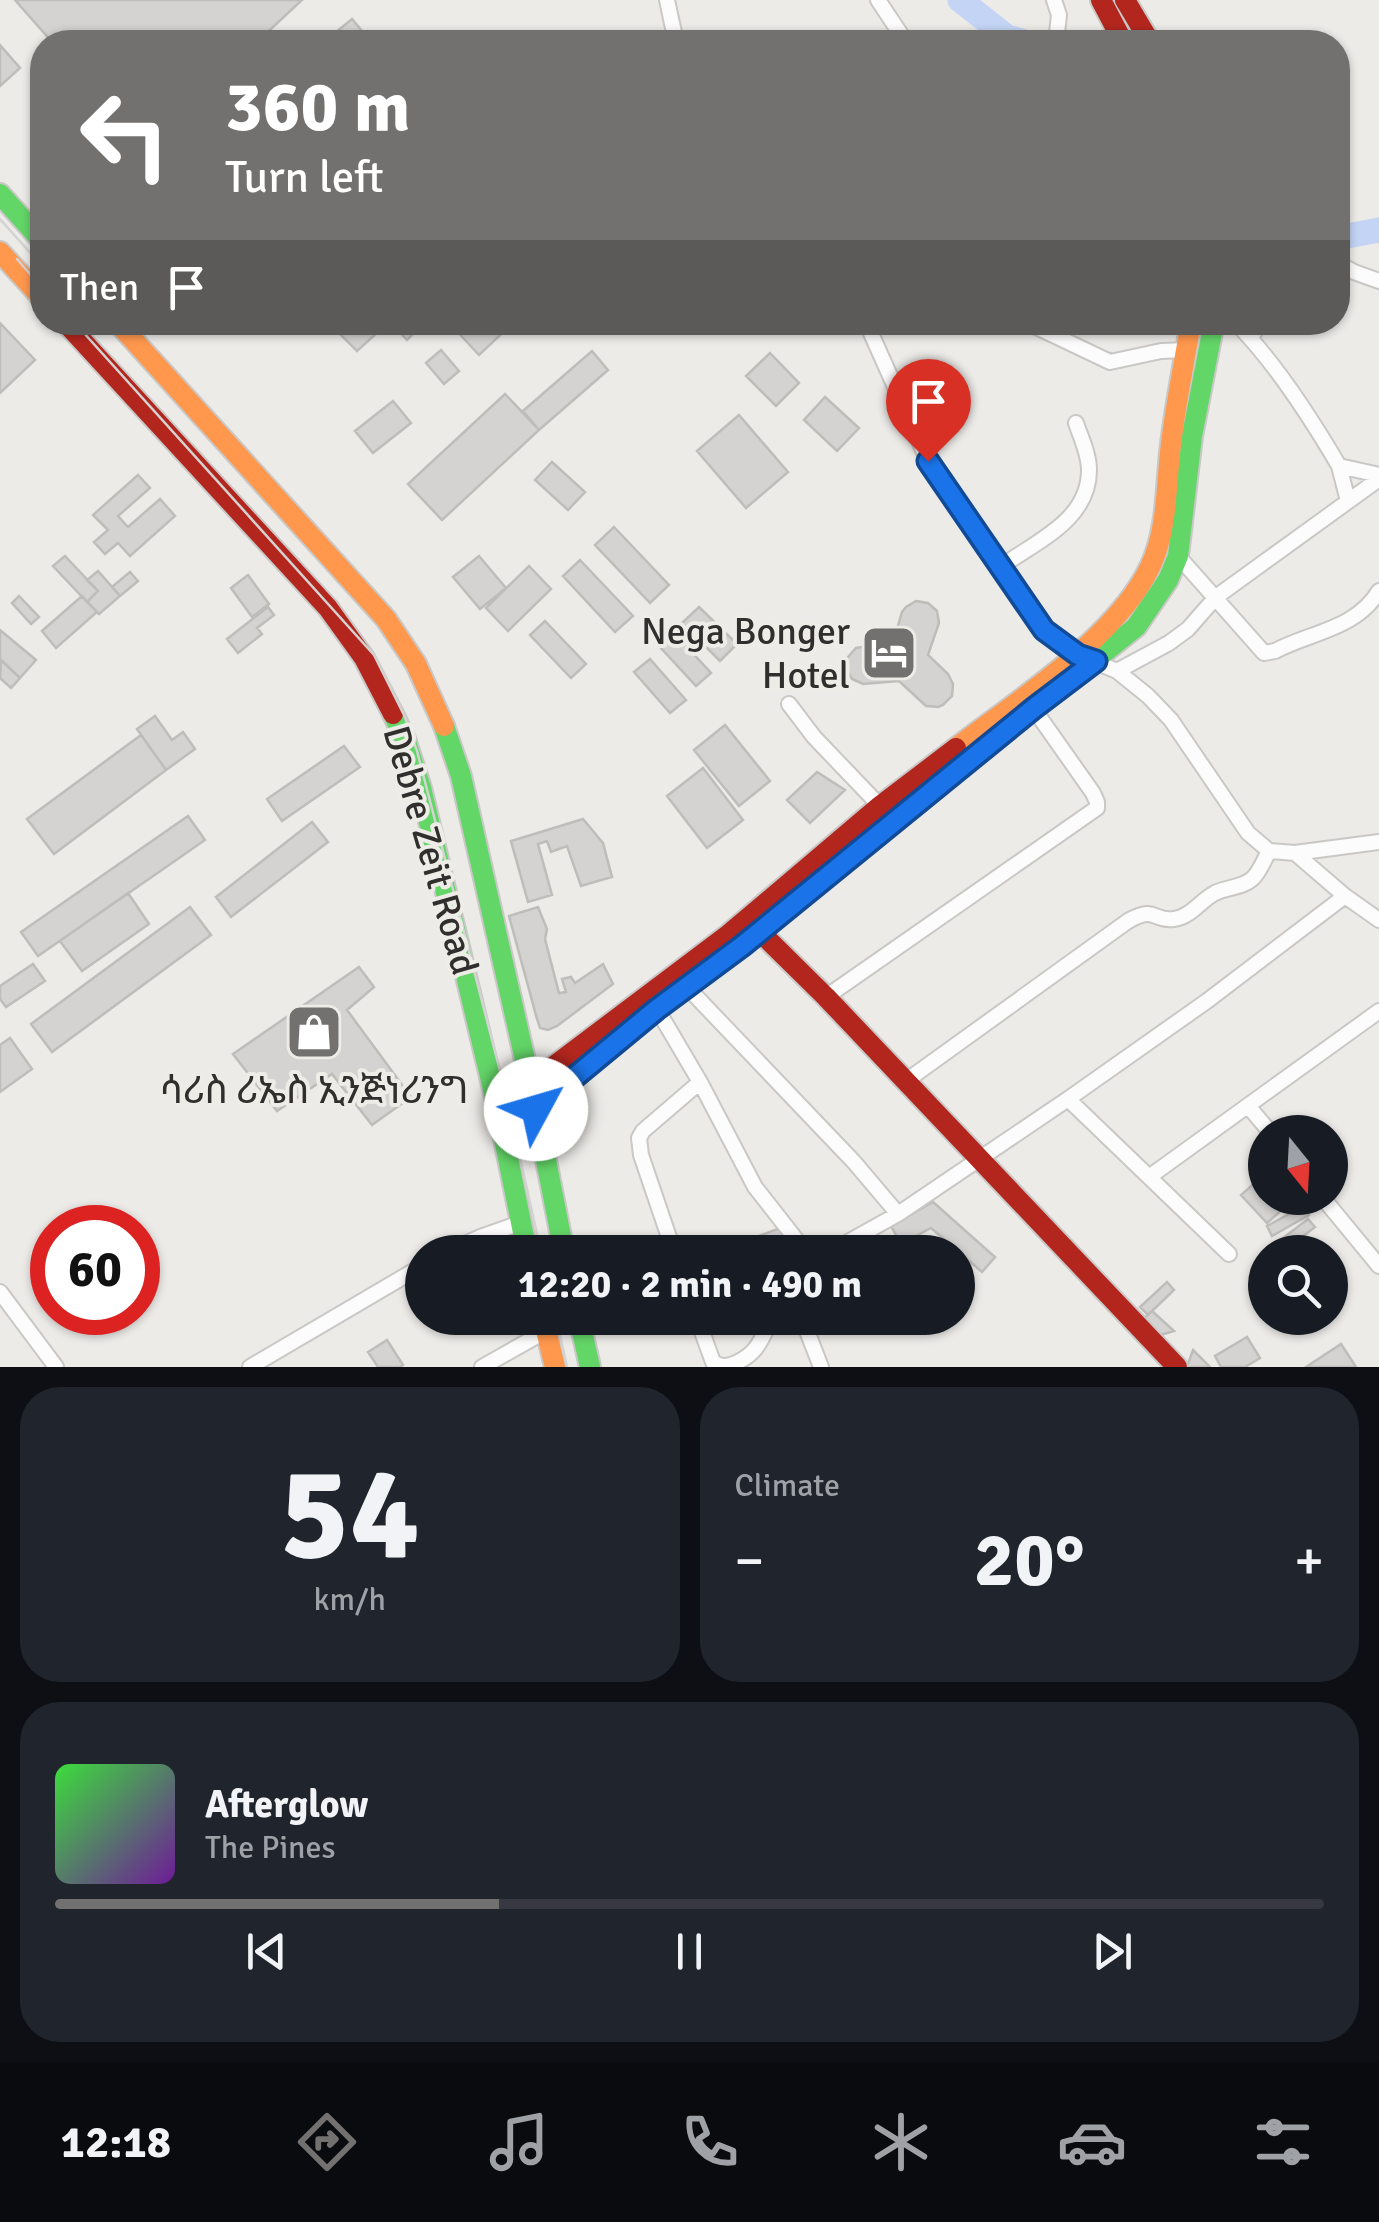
<!DOCTYPE html>
<html lang="en">
<head>
<meta charset="utf-8">
<style>
	:root { --surface:#171b24; --page:#20242c; --text:#f1f3f6; --muted:#9ea1a6; --line:#363941; --accent:#72716f }
	body { margin:0; font-family:Signika,"Noto Sans Ethiopic",sans-serif; background:var(--page); color:var(--text); height:100vh; display:flex; flex-direction:column; font-size:38px; white-space:nowrap }
	* { box-sizing:border-box; margin:0 }
	p { font-size:32px; color:var(--muted) }
	.icon { flex:none; width:55px; height:55px; fill:none; stroke:currentColor; stroke-width:2; stroke-linecap:round; stroke-linejoin:round }
	.map { position:relative; height:1367px; overflow:hidden }
	.panel { display:flex; flex-direction:column; gap:20px; padding:20px; background:#0d0f14; flex:1 }
	.panel>* { flex:none }
	.top-card { position:absolute; left:30px; top:30px; width:1320px; height:305px; border-radius:40px; box-shadow:0 2px 8px #0004; background:#72716f; color:#fff; overflow:hidden }
	.needle { width:65px; rotate:162deg }
	.controls { position:absolute; left:1248px; top:1115px; display:grid; gap:20px }
	.controls a { display:grid; place-items:center; width:100px; height:100px; border-radius:50%; background:var(--surface); box-shadow:0 2px 8px #0004; font-size:50px }
	.speed { position:absolute; left:30px; top:1205px; display:flex; gap:20px; font-size:50px; font-weight:700; text-align:center }
	.speed>* { display:grid; place-content:center; width:130px; height:130px; border-radius:50%; background:var(--surface); box-shadow:0 2px 8px #0004; line-height:1 }
	.speed .limit { border:15px solid #d22; background:#fff; color:#111 }
	.pin { position:absolute; display:grid; place-items:center; width:85px; height:85px; color:#fff; margin:-102px -42px; border-radius:50% 50% 50% 0; rotate:-45deg; box-shadow:0 0 10px #0007 }
	.pin .icon { rotate:45deg }
	.me { position:absolute; width:110px; margin:-55px; rotate:51deg; stroke-linejoin:round; filter:drop-shadow(0 0 8px #0008) }
	.turn { display:flex; align-items:center; gap:35px; height:210px; padding:0 30px; font-size:45px }
	.turn .icon { width:130px; height:130px; stroke-width:2.5 }
	.turn b { display:block; font-size:70px; line-height:85px }
	.then { display:flex; align-items:center; height:95px; padding:0 30px; background:#0003; gap:20px; font-size:38px }
	.big { font-size:75px; font-weight:800; line-height:1.1 }
	.panel .widget { flex:1; display:flex; flex-direction:column; justify-content:center; gap:15px; min-width:0; padding:0 35px; border-radius:40px; background:var(--page) }
	.panel .dial { align-items:center; gap:0 }
	.dial b { font-size:130px; line-height:1 }
	.song { display:flex; align-items:center; gap:30px }
	.cover { width:120px; height:120px; border-radius:15px; background:linear-gradient(135deg,hsl(120 70% 55%),hsl(280 70% 35%)) }
	.played { height:10px; border-radius:5px; background:linear-gradient(90deg,var(--accent) 35%,var(--line) 35%) }
	.keys { display:flex; justify-content:space-around; direction:ltr }
	.heat { display:flex; justify-content:space-between; align-items:center; font-size:55px; direction:ltr }
	.panel .tiles { flex:1; display:grid; gap:20px; grid-template-columns:1fr 1fr }
	.widget:last-child { grid-column:span 2 }
	.trip { position:absolute; left:405px; top:1235px; width:570px; height:100px; border-radius:50px; background:var(--surface); box-shadow:0 2px 8px #0004; font-weight:800; line-height:100px; text-align:center }
	.dock { display:flex; height:160px; justify-content:space-around; align-items:center; background:#090b0e; color:var(--muted) }
	.dock .icon { width:70px; height:70px }
	.dock .on { color:var(--accent) }
	.dock b { font-size:45px; color:var(--text) }
	.map>svg:first-child { display:block }
	.lines { fill:none; stroke-linecap:round; stroke-linejoin:round }
	.river { stroke:#c3d4f5; stroke-width:25 }
	.building { fill:#d5d3d2; stroke:#bebdba; stroke-width:2.5 }
	.street-casing { stroke:#c9c8c6; stroke-width:18 }
	.fast-casing { stroke:#c9c8c6; stroke-width:24 }
	.slow-casing { stroke:#c9c8c6; stroke-width:24 }
	.jam-casing { stroke:#c9c8c6; stroke-width:24 }
	.street { stroke:#fcfcfc; stroke-width:14 }
	.fast { stroke:#63d668; stroke-width:20 }
	.slow { stroke:#ff974d; stroke-width:20 }
	.jam { stroke:#b3261e; stroke-width:20 }
	.tram { stroke:#d4d3d2; stroke-width:2.5 }
	.route-casing { stroke:#114b97; stroke-width:25 }
	.route { stroke:#1a73e8; stroke-width:18 }
	.labels { text-anchor:middle; stroke-width:8; stroke-linejoin:round; paint-order:stroke }
	.poi-label { font-size:38px; fill:#302f2e; stroke:#eeece7; text-anchor:end }
	.street-label { font-size:38px; fill:#302f2e; stroke:#eeece7 }
</style>
</head>
<body>
<div class="map">
<svg width="1379" height="1367" viewBox="0 0 1379 1367">
	<rect width="100%" height="100%" fill="#edebe8"/>
	<g class="lines">
		<!-- river -->
		<path class="river" d="M960,0L1007,37L1025,42
			M1338,233L1342,237L1379,230"/>
	</g>
	<!-- building -->
	<path class="building" d="M15,0H302L257,42H52Z
		M352,19L368,38L363,42H324Z
		M0,45L20,68L0,86Z
		M328,322H387L388,323L357,351Z
		M390,322H425L407,340Z
		M460,322H514L479,355L454,328Z
		M0,323L35,360L0,393Z
		M441,350L459,371L444,384L426,363Z
		M592,351L608,370L539,430L523,411Z
		M770,353L799,383L776,406L746,376Z
		M505,394L539,430L442,520L408,484Z
		M825,397L859,428L837,451L804,420Z
		M393,401L411,423L373,453L355,431Z
		M739,415L788,472L746,508L697,451Z
		M552,462L585,492L568,510L535,480Z
		M138,475L150,488L118,516L128,527L160,499L175,516L130,556L118,543L105,554L94,542L108,530L93,515Z
		M614,527L669,585L650,603L595,545Z
		M65,556L98,591L87,602L53,566Z
		M479,556L506,588L480,609L453,577Z
		M580,560L633,616L615,632L563,576Z
		M529,566L551,589L508,631L486,608Z
		M98,571L120,596L99,614L87,602L98,591L87,580Z
		M130,572L138,581L120,596L112,587Z
		M248,575L269,604L252,617L231,588Z
		M19,596L39,617L31,624L12,603Z
		M82,596L97,612L56,648L42,631Z
		M916,601L928,603L937,611L939,623L928,655L948,674L953,684L952,696L943,705L938,707L926,706L899,681L863,684L852,679L846,669L848,657L856,648L893,643L902,612L906,607Z
		M268,607L274,615L257,628L262,634L238,653L227,639Z
		M699,607L737,644L720,661L682,623Z
		M545,621L586,664L571,678L530,635Z
		M0,630L36,660L20,678L0,659Z
		M675,634L711,673L696,686L660,647Z
		M650,659L686,700L670,713L634,672Z
		M1,660L20,678L11,688L0,678Z
		M155,716L172,740L183,732L195,749L166,770L137,729Z
		M725,725L770,781L739,806L694,750Z
		M141,735L166,770L54,854L27,819Z
		M344,746L360,767L282,821L267,799Z
		M703,768L743,820L707,848L667,796Z
		M817,772L845,790L810,823L787,800Z
		M188,816L205,840L38,956L21,932Z
		M583,819L603,843L612,877L581,886L567,846L551,852L547,841L538,844L552,895L528,902L511,841Z
		M312,822L328,842L231,917L216,897Z
		M128,893L149,924L82,971L60,941Z
		M190,907L211,935L52,1052L31,1024Z
		M538,907L547,929L545,939L559,993L566,992L562,979L571,977L575,983L603,964L613,984L557,1026L548,1030L540,1028L537,1019L509,916Z
		M33,964L45,981L6,1007L0,999V986Z
		M359,967L374,987L347,1010L411,1097L372,1125L332,1074L277,1111L233,1054Z
		M10,1038L32,1069L0,1092V1045Z
		M1258,1180L1265,1187V1198H1274L1284,1208L1267,1223L1241,1195Z
		M933,1202L995,1257L982,1272L931,1228L901,1244L891,1226Z
		M1304,1206L1309,1215L1272,1236L1267,1226Z
		M1308,1219L1315,1227L1294,1243L1301,1252H1286L1278,1242Z
		M783,1227L793,1252H731L729,1247Z
		M1167,1282L1174,1290L1148,1315L1140,1307Z
		M1152,1311L1174,1331L1157,1336L1141,1321Z
		M1247,1337L1260,1358L1245,1367H1221L1215,1356Z
		M387,1340L403,1365L400,1367H378L368,1352Z
		M1341,1344L1356,1367H1306Z
		M1193,1350L1210,1367H1187Z"/>
	<g class="lines">
		<!-- street casing -->
		<g class="street-casing">
			<path id="street" d="M667,0L676,42
				M878,0L906,42
				M1054,0L1059,15L1056,42
				M1338,263L1354,272L1379,281
				M866,322L928,461L1044,630L1078,655L1117,671L1148,696L1171,720L1248,833L1269,851L1295,853L1379,842
				M1026,322L1110,362L1161,351L1186,350
				M1235,322C1273,360 1312,420 1339,466L1379,475
				M1251,338L1260,322
				M1339,466L1348,501
				M1178,556L1264,653L1275,651C1311,632 1356,629 1379,591
				M1002,566C1037,541 1089,520 1089,470C1089,454 1081,438 1076,423
				M1117,671L1169,643L1188,629L1216,597L1379,479
				M789,704L814,737L880,806
				M1295,853L1345,896
				M687,987L854,1162L898,1214
				M826,997L1097,808V802L1093,793L1031,705
				M657,1009L700,1082L755,1187L806,1252
				M906,1081L1128,921C1157,905 1152,922 1174,919C1191,917 1201,900 1215,893C1226,887 1242,888 1252,879C1260,872 1264,860 1269,851
				M1068,1099L1207,1001L1345,896L1379,920
				M1249,1107L1270,1132
				M1149,1177L1229,1254
				M1323,1198L1379,1266
				M446,1252L483,1236L520,1223
				M674,1252L641,1155L639,1138L643,1131L700,1082
				M713,1252L718,1251
				M830,1252L898,1214L1068,1099L1149,1177L1379,1011
				M0,1292L56,1367
				M697,1318L713,1362C722,1367 726,1367 736,1363C759,1352 761,1339 772,1318
				M802,1318L821,1367
				M250,1367L422,1266
				M482,1367L546,1331"/>
		</g>
		<!-- fast casing -->
		<g class="fast-casing">
			<path id="fast" d="M0,194L42,241
				M393,714L405,739L421,788L499,1114L527,1252
				M444,726L461,776L536,1109L564,1252
				M919,801L1136,627L1168,580L1178,556L1192,436L1214,322
				M579,1318L590,1367"/>
		</g>
		<!-- slow casing -->
		<g class="slow-casing">
			<path id="slow" d="M0,252L42,298
				M117,322L386,619L416,664L444,726
				M956,748C1018,700 1118,637 1151,565C1168,528 1166,483 1171,444C1176,403 1184,363 1191,322
				M536,1109L657,1009L742,946L759,929L919,801
				M543,1318L555,1367"/>
		</g>
		<!-- jam casing -->
		<g class="jam-casing">
			<path id="jam" d="M1101,0L1123,42
				M1125,0L1150,42
				M65,322L328,608L364,658L393,714
				M749,921L826,997L1177,1367
				M530,1084L729,934L880,806L956,748"/>
		</g>
		<!-- street -->
		<use href="#street" class="street"/>
		<!-- fast -->
		<use href="#fast" class="fast"/>
		<!-- slow -->
		<use href="#slow" class="slow"/>
		<!-- jam -->
		<use href="#jam" class="jam"/>
		<!-- tram -->
		<path class="tram" d="M0,219L42,266
			M17,259L42,288
			M74,322L374,655L404,715L417,751L505,1090L541,1252
			M556,1318L567,1367"/>
	</g>
	<g class="lines">
		<!-- route casing -->
		<g class="route-casing">
			<path id="route" d="M536,1109L657,1009L742,946L1034,708L1096,661L1078,655L1044,630L928,461"/>
		</g>
		<!-- route -->
		<use href="#route" class="route"/>
	</g>
	<!-- icons -->
	<defs>
		<g id="hotel-square" transform="scale(2.875)"><rect x="-9" y="-9" width="18" height="18" rx="4" fill="#72716f" stroke="#eeece7"/><path d="M-6-4.5h1.5V1H6V5H4.5V3h-9V5H-6ZM-4 0a1.8 1.8 0 1 1 3.6 0ZM.5 0V-2.5h3Q6-2.5 6 0Z" fill="#fff"/></g>
		<g id="shop-square" transform="scale(2.875)"><rect x="-9" y="-9" width="18" height="18" rx="4" fill="#72716f" stroke="#eeece7"/><path d="M-5-2.5h2.3a2.7 3.5 0 0 1 5.4 0H5L5.5 6h-11ZM-1.5-2.5h3a1.5 2.3 0 0 0-3 0Z" fill="#fff"/></g>
	</defs>
	<g fill-rule="evenodd">
		<use href="#hotel-square" x="889" y="653"/>
		<use href="#shop-square" x="314" y="1032"/>
	</g>
	<g class="labels">
		<!-- poi labels -->
		<g class="poi-label">
			<text x="850" y="644">Nega Bonger<tspan x="850" dy="44">Hotel</tspan></text>
			<text x="314" y="1103" text-anchor="middle">ሳሪስ ሪኤስ ኢንጅነሪንግ</text>
		</g>
		<!-- street labels -->
		<g class="street-label">
			<text transform="translate(431 850) rotate(74)" y="13">Debre Zeit Road</text>
		</g>
	</g>
</svg>
<div class="controls">
<a><svg class="needle" viewBox="-14 -14 28 28"><path d="M0-13l5 13h-10z" fill="#e53935"/><path d="M0 13l5-13h-10z" fill="#9ea1a6"/></svg></a>
<a><svg class="icon" aria-label="search" viewBox="0 0 24 24"><circle cx="10" cy="10" r="6"/><path d="M15 15l6 6"/></svg></a>
</div>
<div class="speed"><div class="limit">60</div></div>
<div class="pin" style="left:928px;top:461px;background:#d93025"><svg class="icon" aria-label="arrive" viewBox="0 0 24 24"><path d="M6 21V4h12l-3 4 3 4H6"/></svg></div>
<svg class="me" style="left:536px;top:1109px" viewBox="-20 -20 40 40"><circle r="19" fill="#fff"/><path d="M0-13L10 11 0 6-10 11z" fill="#1a73e8"/></svg>
<div class="trip">12:20 · 2 min · 490 m</div>
<div class="top-card">
<div class="turn"><svg class="icon" aria-label="left" viewBox="0 0 24 24"><path d="M17 20v-9H6M10 6l-5 5 5 5"/></svg><div><b>360 m</b>Turn left</div></div>
<div class="then">Then<svg class="icon" aria-label="arrive" viewBox="0 0 24 24"><path d="M6 21V4h12l-3 4 3 4H6"/></svg></div>
</div>
</div>
<section class="panel">
<div class="tiles">
<div class="widget dial"><b>54</b><p>km/h</p></div>
<div class="widget"><p>Climate</p>
<div class="heat"><a>−</a><b class="big">20°</b><a>+</a></div>
</div>
<div class="widget">
<div class="song"><i class="cover"></i><div><b>Afterglow</b><p>The Pines</p></div></div>
<div class="played"></div>
<div class="keys"><svg class="icon" aria-label="previous" viewBox="0 0 24 24"><path d="M18 5L8 12l10 7zM5 5v14"/></svg><svg class="icon" aria-label="pause" viewBox="0 0 24 24"><path d="M8 5v14M16 5v14"/></svg><svg class="icon" aria-label="next" viewBox="0 0 24 24"><path d="M6 5l10 7-10 7zM19 5v14"/></svg></div>
</div>
</div>
</section>
<nav class="dock">
<b>12:18</b>
<svg class="icon on" aria-label="directions" viewBox="0 0 24 24"><path d="M12 3l9 9-9 9-9-9zM9 14v-3h6M13 9l2 2-2 2"/></svg>
<svg class="icon" aria-label="music" viewBox="0 0 24 24"><path d="M9 18V5l10-2v13"/><circle cx="6" cy="18" r="3"/><circle cx="16" cy="16" r="3"/></svg>
<svg class="icon" aria-label="phone" viewBox="0 0 24 24"><path d="M5 4h4l2 5-3 2q2 4 5 5l2-3 5 2v4C11 20 4 13 5 4z"/></svg>
<svg class="icon" aria-label="climate" viewBox="0 0 24 24"><path d="M12 3v18M4 7l16 10M4 17L20 7"/></svg>
<svg class="icon" aria-label="car" viewBox="0 0 24 24"><path d="M5 17H2v-5l4-1 3-4h7l3 4 3 1v5h-3M9 17h6M6 11h13"/><circle cx="7" cy="17" r="2"/><circle cx="17" cy="17" r="2"/></svg>
<svg class="icon" aria-label="filters" viewBox="0 0 24 24"><path d="M4 7h16M4 17h16"/><circle cx="9" cy="7" r="2"/><circle cx="15" cy="17" r="2"/></svg>
</nav>
</body>
</html>
